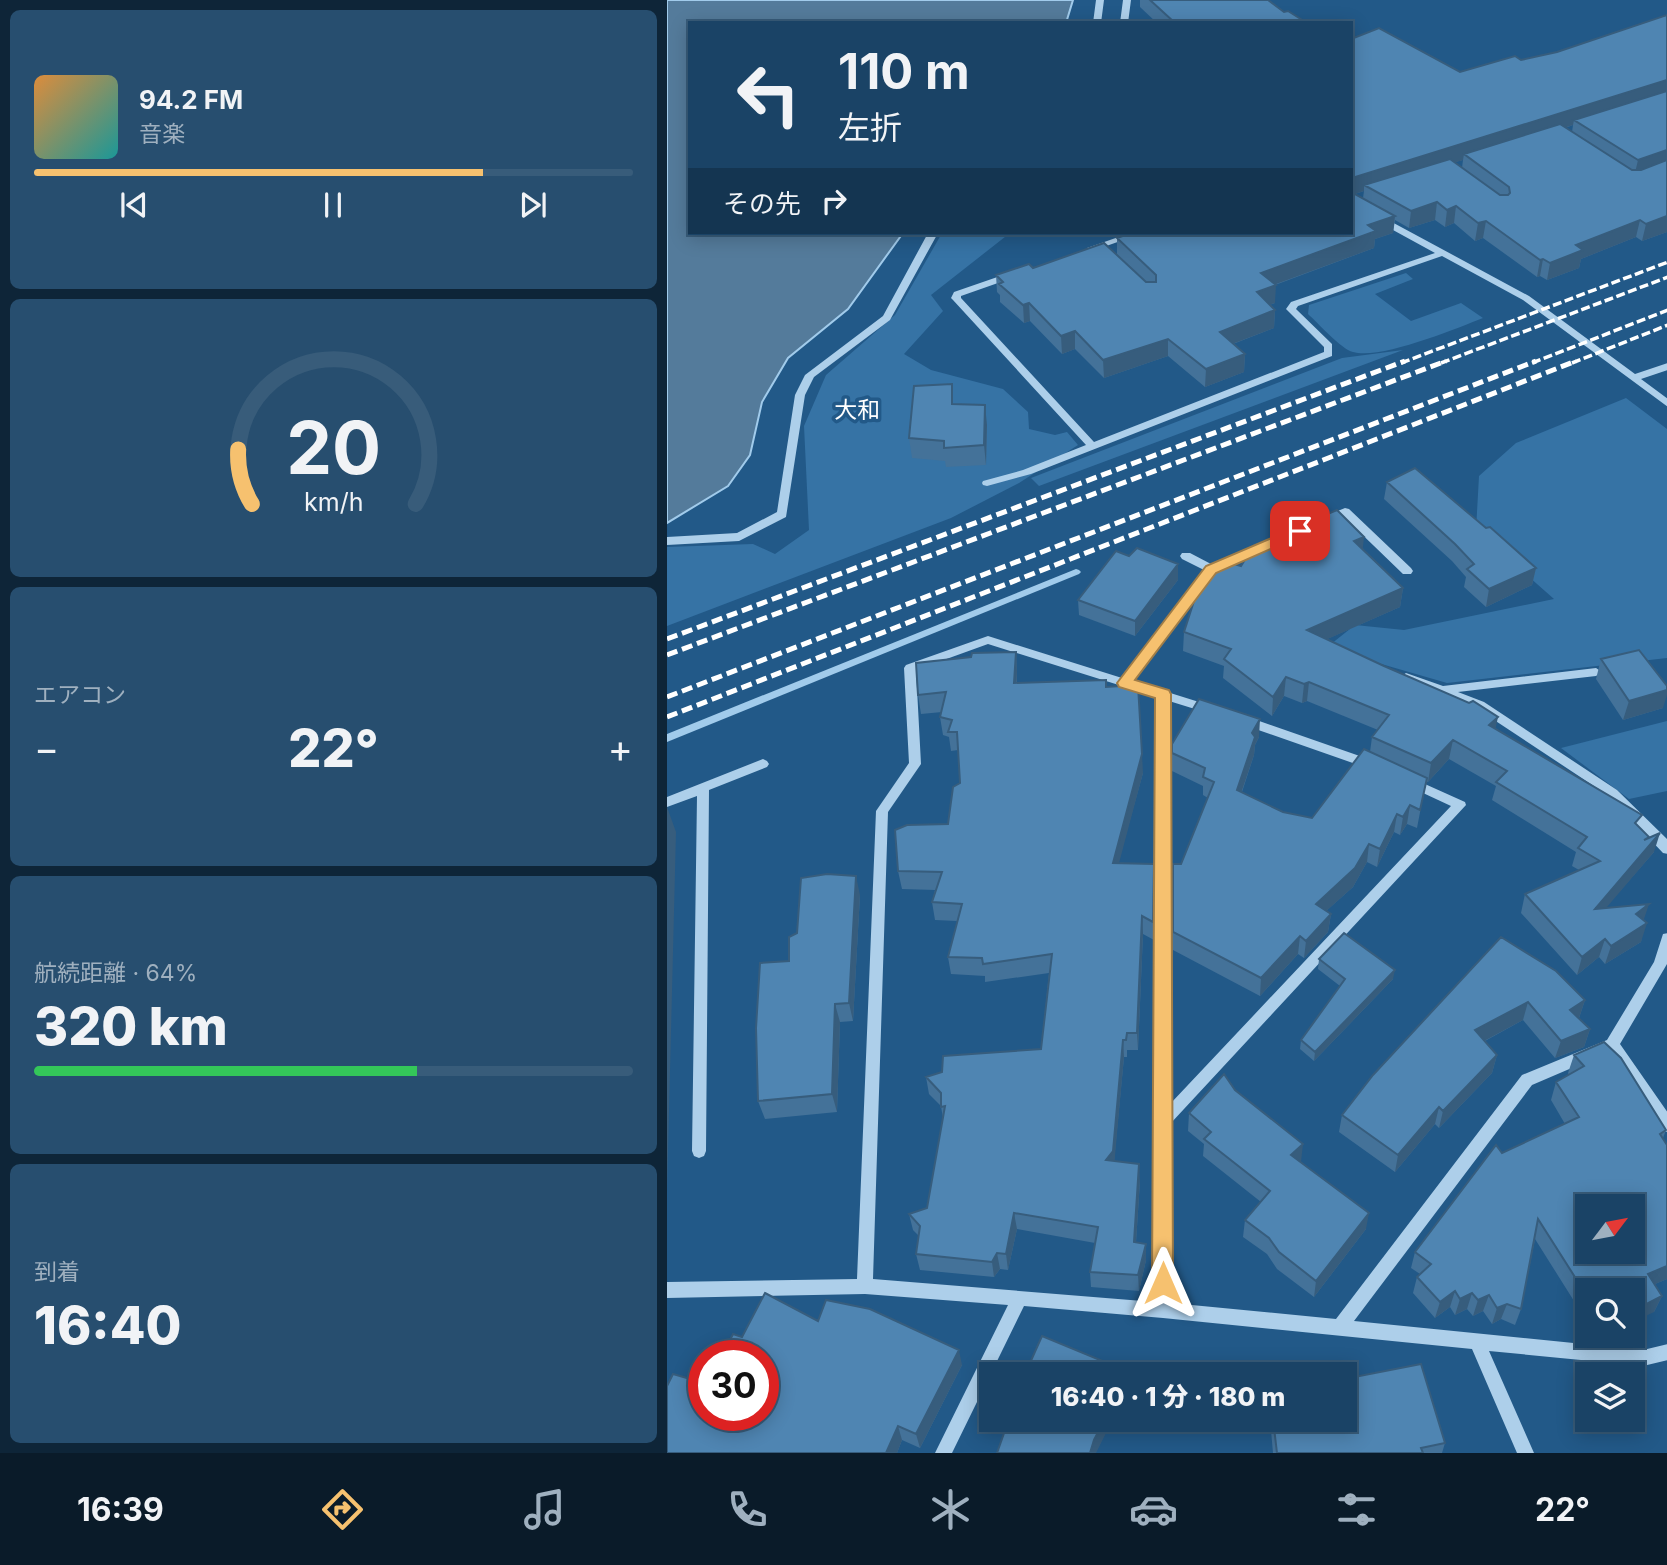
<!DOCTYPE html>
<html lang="ja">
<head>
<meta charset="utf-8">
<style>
	:root { --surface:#1a4366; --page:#274e6f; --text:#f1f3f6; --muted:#9fb0bf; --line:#385c7a; --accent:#f6c16f }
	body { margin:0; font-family:Inter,"Noto Sans JP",sans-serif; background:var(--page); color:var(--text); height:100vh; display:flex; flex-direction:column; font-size:26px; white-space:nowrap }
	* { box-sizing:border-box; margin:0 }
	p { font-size:23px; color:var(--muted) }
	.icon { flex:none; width:38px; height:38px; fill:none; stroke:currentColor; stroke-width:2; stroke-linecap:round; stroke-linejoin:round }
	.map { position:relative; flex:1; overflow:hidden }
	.drawer { display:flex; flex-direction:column; gap:10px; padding:10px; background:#0e2538; width:667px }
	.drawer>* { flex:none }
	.guide { position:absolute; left:21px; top:21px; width:665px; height:214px; border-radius:0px; box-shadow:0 4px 18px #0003,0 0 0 2px var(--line); background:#1a4366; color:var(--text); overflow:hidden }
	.needle { width:46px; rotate:58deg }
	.controls { position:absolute; left:908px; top:1194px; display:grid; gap:14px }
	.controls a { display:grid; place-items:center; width:70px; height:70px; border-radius:0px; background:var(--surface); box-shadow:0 4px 18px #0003,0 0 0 2px var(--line); font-size:35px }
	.speed { position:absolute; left:21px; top:1340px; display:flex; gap:14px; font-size:35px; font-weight:700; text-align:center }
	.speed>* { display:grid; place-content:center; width:91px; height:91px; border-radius:50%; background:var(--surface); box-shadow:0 4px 18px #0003,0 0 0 2px var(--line); line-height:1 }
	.speed .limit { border:10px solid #d22; background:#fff; color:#111 }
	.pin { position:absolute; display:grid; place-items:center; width:60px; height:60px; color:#fff; margin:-30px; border-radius:14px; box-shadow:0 4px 10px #0006 }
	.me { position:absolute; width:77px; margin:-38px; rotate:0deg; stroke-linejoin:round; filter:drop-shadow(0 0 5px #0008) }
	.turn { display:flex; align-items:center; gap:24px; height:147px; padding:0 35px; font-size:32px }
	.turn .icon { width:91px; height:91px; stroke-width:2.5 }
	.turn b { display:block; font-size:49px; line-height:60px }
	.then { display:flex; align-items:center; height:66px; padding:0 35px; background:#0003; gap:14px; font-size:26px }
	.big { font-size:52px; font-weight:800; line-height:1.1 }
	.drawer .widget { flex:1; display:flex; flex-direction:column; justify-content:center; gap:10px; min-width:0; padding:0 24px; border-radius:10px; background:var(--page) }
	.drawer .dial { align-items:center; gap:0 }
	.dial svg { height:182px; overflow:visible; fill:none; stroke:var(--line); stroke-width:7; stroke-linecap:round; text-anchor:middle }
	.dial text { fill:var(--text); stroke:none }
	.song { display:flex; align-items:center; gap:21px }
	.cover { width:84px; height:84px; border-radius:10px; background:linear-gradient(135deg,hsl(30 70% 55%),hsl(180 70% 35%)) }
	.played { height:7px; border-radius:4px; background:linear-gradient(90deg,var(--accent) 75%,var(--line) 75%) }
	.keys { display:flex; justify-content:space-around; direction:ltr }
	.heat { display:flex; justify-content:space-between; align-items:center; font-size:38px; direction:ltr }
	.charge { height:10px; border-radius:5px; background:linear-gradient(90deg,#34c759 64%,var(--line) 0) }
	.trip { position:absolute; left:312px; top:1362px; width:378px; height:70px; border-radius:0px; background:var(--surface); box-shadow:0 4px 18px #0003,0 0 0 2px var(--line); font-weight:800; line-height:70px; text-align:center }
	.menu { display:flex; height:112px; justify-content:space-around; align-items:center; background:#0a1b29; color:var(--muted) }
	.menu .icon { width:49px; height:49px }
	.menu .on { color:var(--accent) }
	.menu b { font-size:32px; color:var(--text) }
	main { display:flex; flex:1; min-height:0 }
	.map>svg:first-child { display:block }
	.green { fill:#3673a5 }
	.water { fill:#547b9b; stroke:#a1cbeb; stroke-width:2 }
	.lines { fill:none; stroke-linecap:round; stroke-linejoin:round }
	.stream { fill:#a1cbeb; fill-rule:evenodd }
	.minor { fill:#adcfea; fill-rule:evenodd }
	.rail-far1 { stroke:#fff; stroke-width:3.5; stroke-dasharray:9 3.5; stroke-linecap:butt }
	.rail { stroke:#fff; stroke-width:5; stroke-dasharray:11 5; stroke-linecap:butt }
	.wall { fill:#447299; fill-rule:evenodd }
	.shaded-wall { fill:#375d7d }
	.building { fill:#4f85b2; stroke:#375d7d; stroke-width:2; fill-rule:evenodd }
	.route { fill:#f6c16f; stroke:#a07d48; stroke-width:2 }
	.labels { text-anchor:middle; stroke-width:7; stroke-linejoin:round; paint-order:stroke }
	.neighbourhood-label { font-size:23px; fill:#fff; stroke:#225988 }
</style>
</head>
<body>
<main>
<section class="drawer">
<div class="widget">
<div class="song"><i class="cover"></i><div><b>94.2 FM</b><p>音楽</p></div></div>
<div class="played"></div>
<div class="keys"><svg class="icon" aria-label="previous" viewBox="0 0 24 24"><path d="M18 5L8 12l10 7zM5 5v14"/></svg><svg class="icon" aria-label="pause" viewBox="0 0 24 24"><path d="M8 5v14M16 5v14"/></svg><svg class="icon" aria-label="next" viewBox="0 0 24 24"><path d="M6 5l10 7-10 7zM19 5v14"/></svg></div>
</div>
<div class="widget dial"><svg viewBox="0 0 100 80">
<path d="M14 69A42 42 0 1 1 86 69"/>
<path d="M14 69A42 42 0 0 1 8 45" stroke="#f6c16f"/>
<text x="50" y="56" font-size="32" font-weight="700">20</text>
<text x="50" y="72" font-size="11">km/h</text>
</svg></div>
<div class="widget"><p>エアコン</p>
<div class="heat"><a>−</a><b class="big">22°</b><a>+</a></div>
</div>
<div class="widget"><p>航続距離 · 64%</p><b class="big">320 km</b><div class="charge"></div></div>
<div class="widget"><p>到着</p><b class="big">16:40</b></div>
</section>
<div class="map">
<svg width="1001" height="1453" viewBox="0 0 1001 1453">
	<rect width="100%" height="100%" fill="#225988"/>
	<!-- green -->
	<path class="green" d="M275,233H343L264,295L276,311L237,354L264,370L336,389L361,412L362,429L388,435L400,432L411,445L352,483L284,518L0,626V547L86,544L108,554L142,530L137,426L159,375L228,315Z
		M739,273L746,279L708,294L744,321L794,303L816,318C788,329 713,360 686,352C674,349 651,323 641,314L642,305Z
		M736,350L372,486L364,478L675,358Z
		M959,398L1000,429V658L780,683L659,648L688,625L737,630L887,599L809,530L812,476L849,443Z
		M1000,721V791L962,799L894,748Z"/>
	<!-- water -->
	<path class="water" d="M0,0H406L399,23H23V233H236L181,309L121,358L95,402L83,455L61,486L0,523Z"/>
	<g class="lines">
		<!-- stream -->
		<path class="stream" d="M409,569L412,570L414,572L412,574L0,742V734Z"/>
		<!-- minor -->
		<path class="minor" d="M429,0H437L434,23H426Z
			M456,0H464L461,23H453Z
			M684,200L862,296L968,374L1001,363V370L974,379L1001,399V407L856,300L775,256L631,306L629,309L665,344V356L364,474L320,486L316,485L315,483L316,481L356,470L419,445L286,300L284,298L287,292L342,273H348V277L294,296V298L427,442L657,352V347L619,309L624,302L768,253L684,207Z
			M261,233H271L223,320L147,377L138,395L119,517L72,541L0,545V537L70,533L110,512L128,395L138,375L216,316Z
			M463,233H476L428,250H422L420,248Z
			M678,508L682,509L744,568L746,571L744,574H736L677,517L660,524L655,520L656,517Z
			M595,543L599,544L601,547L599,550L548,572L465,681L548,707L550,710L544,714L502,701L504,1103L784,806L741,786L739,783L741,780H749L798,802L799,805L504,1123V1303L669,1319L855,1075L940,1040L987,962L996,934L1001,933L1000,964L953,1044L1001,1113V1132L996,1131L942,1052L865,1085L687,1321L976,1350L1001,1344V1360L976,1366L822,1351L867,1453H850L805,1349L496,1318L357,1306L285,1453H268L341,1305L198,1294L0,1298V1282L190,1279L209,811L242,763L237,668L239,665L321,636L455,678L537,570L515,559L513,556L515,553H523L544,564ZM321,644L490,697L488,1302L206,1279L221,812L254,764L249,670Z
			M929,668L935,672L929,676L791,692L817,702L950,790L1001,840V854L996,853L942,796L809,708L735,680L733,677L739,673L776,686Z
			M578,716L707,761L709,764L707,767L703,769L574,724L572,721Z
			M96,759L100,761L102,764L100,767L42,790L39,1151L37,1156L32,1158L27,1156L25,1151L30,796L0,807V797Z"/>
		<!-- rail-far1 -->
		<path class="rail-far1" d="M734,363L1001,262
			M774,363L1001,277
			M865,363L1001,310
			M905,363L1001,325"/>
		<!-- rail -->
		<path class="rail" d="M0,639L738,361
			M0,655L779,361
			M0,697L869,361
			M0,717L909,361"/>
	</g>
	<!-- wall -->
	<path class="wall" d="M473,0H601L617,12L640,23H490L473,7Z
		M1000,15V232L975,241L969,237L914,259L912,268L880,280L873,276L870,277L816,238L808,241L787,223L778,227L768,220L742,228L728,220L726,233L708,239L707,248L608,285V303L602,305L608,310L607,328L566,344L578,354L577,372L538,387L501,356L437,378L408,349L395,354L363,321L357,323L333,302V295L330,292L329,275L450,255V238L684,233V39L793,72L854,60L890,52ZM906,125L905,132L898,128ZM796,160L795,168L788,162ZM697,191L696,198L688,194Z
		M287,404L320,425L319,465L279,467L278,461L245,458L242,438Z
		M720,482L819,528L869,568L865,585L819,607L797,587L799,577L785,561L717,499Z
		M696,550L736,588L733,607L660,639L828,729L971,826L982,838L987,852L938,908L977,920L974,942L938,964L932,957L910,975L854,913L858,894L912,870L905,866L909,852L825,800L829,786L782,759L761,782L759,781L750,828L740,824L733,835L727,832L710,867L700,862L686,887L659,911L664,914L661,932L637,958L631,954L593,996L506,950V864H514L541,798L536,795V786L505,771V744L592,737L588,745L587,755L575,792L616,812L645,818L703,752L705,737L711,730L640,701L635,703L617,696L605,716L556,678L557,666L516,651L517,632L552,567L574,566Z
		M511,580L468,636L412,615L411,600Z
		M349,652L350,671V683L439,687L476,773L451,863L487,864V940L476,934L471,1050H460V1057H457L447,1161L473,1181L469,1242L479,1244V1260L472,1291L424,1287L423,1272L428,1243L350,1229L341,1270L333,1269L327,1277L253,1270L249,1254L252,1236L246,1230L242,1214L260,1208L276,1119L274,1106L262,1094L259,1077L374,1049L382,973L318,982V976L284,974L281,957L290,921L268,920L265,902L268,890L235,889L231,871L281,824L293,783L291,750L284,751L282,737L276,735L273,717L275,712L254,714L251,695Z
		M934,659L996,708L956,720L929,679Z
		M193,895L186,1021L173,1022L170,1112L98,1119L91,1101L122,961Z
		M834,937L918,1000L912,1018L923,1029L917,1047L888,1058L856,1020L818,1041L830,1055L825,1073L772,1128L768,1124L728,1172L672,1132L675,1115Z
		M652,959L726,979L647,1061L633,1049L634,1040L673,986L651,969Z
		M907,1055L999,1130L996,1138L1000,1279L988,1284L995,1296L987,1312L966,1290H920V1296L907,1301L868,1239L854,1309L848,1325L834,1319L825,1324L816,1311L806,1316L800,1309L788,1315L783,1307L768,1318L746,1293L750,1277L753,1274L744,1268L748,1252L835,1153L898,1124L884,1100L889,1082L902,1075L901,1073Z
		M568,1090L633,1162L699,1229L647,1297L610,1269L600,1254L576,1237L578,1220L594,1202L536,1156L537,1144L521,1131L522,1113Z
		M151,1321L295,1365L253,1448L235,1440L230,1453H0L37,1416L75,1337Z
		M603,1419H677L778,1443L775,1453H606Z"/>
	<!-- shaded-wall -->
	<path class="shaded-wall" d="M1000,80V95L907,120L906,125L803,158L797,154L796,160L704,189L697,185V191L684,195L685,178Z
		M1000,150V166L967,177L971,160Z
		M770,202L768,220L742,228L744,211Z
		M789,206L787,223L778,227L780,210Z
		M728,216L726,233L708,239L707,248L593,290L594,273L701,225Z
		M1000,216V232L975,241L979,224Z
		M973,220L969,237L914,259L912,268L880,280L883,263L909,245Z
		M819,221L816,238L808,241L811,223Z
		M876,259L873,276L870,277L873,260Z
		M609,285L608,303L589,309L590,292Z
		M362,303L363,321L357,323L356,305Z
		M608,310L607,328L552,349L553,332Z
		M408,331V349L395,354L394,336Z
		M501,339V356L437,378L436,360Z
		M578,354L577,372L538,387L539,369Z
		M318,405L320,425L319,465L317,445Z
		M697,537L695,556L687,541Z
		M511,564V580L468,636V621Z
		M869,568L865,585L819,607L822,589Z
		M736,588L733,607L638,649L640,630Z
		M349,652L350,671L349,702L347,683Z
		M619,677L617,696L605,716L606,697Z
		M642,682L640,701L635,703L637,684Z
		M1000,690V695L996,708L956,720L962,701Z
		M831,717L827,736L822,725Z
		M593,719L592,737L588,745L587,755L569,808L570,790L585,733Z
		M786,740L782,759L761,782L764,763Z
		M475,754L476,773L447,882L446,863Z
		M743,805L740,824L733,835L736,817Z
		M0,807L9,832L0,1192Z
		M730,814L727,832L710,867L713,849Z
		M993,833L987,852L922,928L928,909Z
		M702,844L700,862L686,887L647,922L649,904Z
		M189,876L193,895L186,1021L182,1003Z
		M982,904L976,922L969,914Z
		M664,914L661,932L637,958L639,941Z
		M475,916L476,934L471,1050L470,1033Z
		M980,923L974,942L938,964L944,946Z
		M633,936L631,954L593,996L594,978Z
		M938,939L932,957L910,975L915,957Z
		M728,970L726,979L647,1061L648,1052Z
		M918,1000L912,1018L903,1010Z
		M861,1002L856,1020L804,1048L808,1030Z
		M168,1004L173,1022L170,1112L165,1094Z
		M923,1029L917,1047L888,1058L894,1041Z
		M456,1040L457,1057L447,1167L439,1160Z
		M830,1055L825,1073L772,1128L776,1111Z
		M772,1107L768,1124L728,1172L731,1155Z
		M636,1144L634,1162L624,1155Z
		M472,1164L473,1181L468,1258L467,1242Z
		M347,1213L350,1229L341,1270L339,1254Z
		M702,1213L699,1229L647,1297L649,1281Z
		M479,1244V1260L472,1291L471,1275Z
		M330,1253L333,1269L327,1277L325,1262Z
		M1000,1266V1279L974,1290L981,1274Z
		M927,1280L923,1290H920V1295L907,1301L913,1285Z
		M788,1291L783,1307L768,1318L773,1302Z
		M805,1293L800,1309L788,1315L793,1299Z
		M822,1295L816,1311L806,1316L811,1300Z
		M995,1296L987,1312L966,1322V1311Z
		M840,1304L834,1319L825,1324L830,1308Z
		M292,1350L295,1365L253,1448L249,1434Z
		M438,1419H446L429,1453H423L427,1440Z
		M231,1426L235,1440L230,1453H219Z"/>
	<!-- building -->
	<path class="building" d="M483,0H601L617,12L621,11L640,23H505L507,22Z
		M1000,15V80L685,178L684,192L728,216L701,225L709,231L594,273L609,285L590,292L608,310L553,332L578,354L539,369L501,339L436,360L408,331L394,336L362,303L356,305L332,284L336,282L329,275L362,264L366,268L437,243L479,282H489V275L450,238L464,233H684V39L712,28L793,72L848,56L854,60L890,52Z
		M1000,91V150L971,160L907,120Z
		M893,124L965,170H974L1000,160V216L979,224L973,220L909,245L916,250L883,263L876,259L873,260L819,221L811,223L789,206L780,210L770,202L744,211L697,185L783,159L833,195H841L843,193L842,187L797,154Z
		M285,384V404L318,405L317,445L277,448V441L242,438L247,386Z
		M748,468L819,528L823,527L869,568L822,589L800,569L807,564L788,544L720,482Z
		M670,510L697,537L687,541L736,588L640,630L717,666L802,703L806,701L831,717L822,725L975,815L968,823L982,837L977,840L993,833L928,909L982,904L969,914L980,923L944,946L938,939L915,957L858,894L933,861L911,848L920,837L829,782L840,771L786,740L764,763L705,737L722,715L642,682L637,684L619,677L606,697L557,659L564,649L517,632L536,573L543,565L552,567L557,561L574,566L587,545Z
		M470,548L511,564L468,621L411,600L449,551L462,556Z
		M972,650L1000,686V690L962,701L934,659Z
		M349,652L347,683L439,680V687L471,685L475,754L446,863L487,864L486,922L475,916L470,1033H460L459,1040H456L446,1151L439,1160L472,1164L467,1242L479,1244L471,1275L423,1272L431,1227L347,1213L339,1254L330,1253L325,1262L249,1254L253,1226L242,1214L260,1208L278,1106L274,1107V1093L259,1077L275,1072L276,1056L374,1049L385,954L316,964L315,958L281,957L295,904L265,902L275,872L231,871L228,830L240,825L281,824L286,787L293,783L290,732H281L285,720L273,717L279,692L251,695L249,663L304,657L305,653Z
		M532,699L593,719L585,733L588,737L570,790L616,812L645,818L697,749L760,778L753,810L743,805L736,817L730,814L713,849L702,844L688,868L649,904L664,914L639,941L633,936L594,978L506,932V864H514L547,782L536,777L538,768L505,753V744Z
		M160,874L189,876L182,1003L168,1004L165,1094L91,1101L89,1028L93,963L122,961V937L130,933L134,878Z
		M677,933L728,970L648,1052L634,1040L678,979L652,959Z
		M834,937L889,971L918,1000L903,1010L923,1029L894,1041L861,1002L808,1030L830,1055L776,1111L772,1107L731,1155L675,1115L706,1075Z
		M937,1042L954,1058L999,1130L993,1134L1000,1145V1266L981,1274L995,1296L966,1311V1290H956V1288L949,1290H935L927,1280L913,1285L871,1219L854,1309L840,1304L830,1308L822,1295L811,1300L805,1293L793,1299L788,1291L773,1302L750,1277L764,1264L748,1252L829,1145L835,1153L912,1117L889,1082L917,1066L907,1055ZM920,1206H966V1251H920Z
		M557,1074L568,1090L636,1144L624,1155L702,1213L649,1281L612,1252L602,1238L578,1220L603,1191L537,1139L544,1132L522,1113Z
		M98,1293L151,1321L159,1300L203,1309L292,1350L249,1434L231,1426L219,1453H0V1386L6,1374L37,1383V1416H96V1356H55L66,1334L75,1337Z
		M375,1336L450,1367L453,1374H358Z
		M754,1364L778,1443L754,1448L756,1453H610L606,1419H677V1379Z
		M342,1419H438L427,1440L423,1453H330Z"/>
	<!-- route -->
	<path class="route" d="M633,526L640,531L638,534L549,573L468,680L502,690L504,694L506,1283L503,1290L496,1293L488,1290L485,1283L488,698L452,687L450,683L539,566Z"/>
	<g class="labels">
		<!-- neighbourhood labels -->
		<g class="neighbourhood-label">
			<text x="190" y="418">大和</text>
		</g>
	</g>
</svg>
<div class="controls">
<a><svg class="needle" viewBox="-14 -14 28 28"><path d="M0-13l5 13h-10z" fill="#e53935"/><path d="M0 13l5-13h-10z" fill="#9fb0bf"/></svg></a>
<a><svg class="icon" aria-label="search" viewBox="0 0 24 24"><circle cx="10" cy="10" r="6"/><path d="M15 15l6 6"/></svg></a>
<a><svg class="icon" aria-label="layers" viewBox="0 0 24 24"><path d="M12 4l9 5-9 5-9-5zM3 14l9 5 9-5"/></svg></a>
</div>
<div class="speed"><div class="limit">30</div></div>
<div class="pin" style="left:633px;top:531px;background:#d93025"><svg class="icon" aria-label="arrive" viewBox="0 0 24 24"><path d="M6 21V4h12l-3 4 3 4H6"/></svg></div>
<svg class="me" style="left:496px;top:1283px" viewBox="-20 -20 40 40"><path d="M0-17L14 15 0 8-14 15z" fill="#f6c16f" stroke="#fff" stroke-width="4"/></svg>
<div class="trip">16:40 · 1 分 · 180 m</div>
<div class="guide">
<div class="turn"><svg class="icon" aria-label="left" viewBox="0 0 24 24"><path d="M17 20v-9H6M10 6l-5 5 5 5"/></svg><div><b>110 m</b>左折</div></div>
<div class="then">その先<svg class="icon" aria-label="right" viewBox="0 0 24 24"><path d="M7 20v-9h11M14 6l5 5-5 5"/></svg></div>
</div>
</div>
</main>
<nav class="menu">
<b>16:39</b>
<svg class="icon on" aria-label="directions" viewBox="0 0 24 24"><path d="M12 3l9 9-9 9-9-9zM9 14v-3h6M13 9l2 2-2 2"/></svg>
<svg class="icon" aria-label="music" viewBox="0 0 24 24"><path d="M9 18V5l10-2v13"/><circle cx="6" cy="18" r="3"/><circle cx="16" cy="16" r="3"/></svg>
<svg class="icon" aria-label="phone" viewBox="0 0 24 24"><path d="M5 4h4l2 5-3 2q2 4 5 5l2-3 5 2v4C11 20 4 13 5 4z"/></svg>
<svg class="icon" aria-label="climate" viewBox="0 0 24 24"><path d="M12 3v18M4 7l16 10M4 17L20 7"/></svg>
<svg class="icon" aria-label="car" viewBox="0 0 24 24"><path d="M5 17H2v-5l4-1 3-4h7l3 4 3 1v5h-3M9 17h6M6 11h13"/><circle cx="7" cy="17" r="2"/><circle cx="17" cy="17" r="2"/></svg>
<svg class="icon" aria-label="filters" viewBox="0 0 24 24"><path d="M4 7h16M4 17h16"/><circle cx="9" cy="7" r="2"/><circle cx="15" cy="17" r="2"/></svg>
<b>22°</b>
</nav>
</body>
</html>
